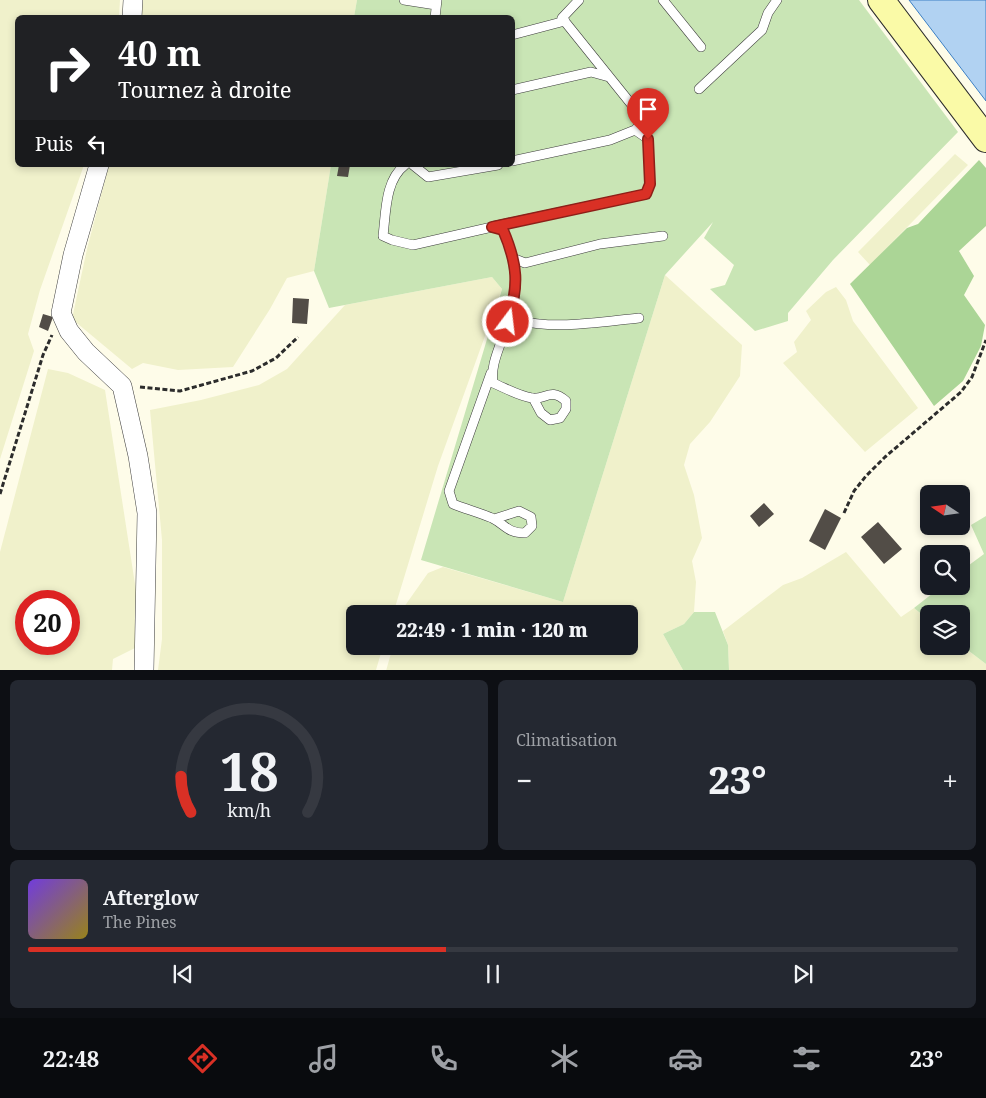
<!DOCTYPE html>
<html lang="fr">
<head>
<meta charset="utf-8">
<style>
	:root { --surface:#171b24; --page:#242831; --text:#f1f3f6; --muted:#9ea1a6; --line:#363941; --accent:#d93025 }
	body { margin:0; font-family:"Noto Serif",serif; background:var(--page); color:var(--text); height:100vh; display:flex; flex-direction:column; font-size:19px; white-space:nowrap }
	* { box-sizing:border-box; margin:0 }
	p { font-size:16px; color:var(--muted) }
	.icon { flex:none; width:28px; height:28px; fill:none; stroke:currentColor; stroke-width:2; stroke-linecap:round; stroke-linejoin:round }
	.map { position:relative; height:670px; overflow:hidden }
	.sheet { display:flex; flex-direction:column; gap:10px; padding:10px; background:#0d0f14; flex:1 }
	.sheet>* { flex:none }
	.banner { position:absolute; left:15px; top:15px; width:500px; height:152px; border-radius:8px; box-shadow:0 2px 8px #0003; background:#202124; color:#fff; overflow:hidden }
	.needle { width:32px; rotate:283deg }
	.buttons { position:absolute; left:920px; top:485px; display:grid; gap:10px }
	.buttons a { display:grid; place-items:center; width:50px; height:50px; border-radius:8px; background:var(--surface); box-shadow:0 2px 8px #0003; font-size:25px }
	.speed { position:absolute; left:15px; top:590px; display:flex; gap:10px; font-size:25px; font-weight:700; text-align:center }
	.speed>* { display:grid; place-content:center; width:65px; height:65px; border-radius:50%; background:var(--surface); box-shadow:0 2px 8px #0003; line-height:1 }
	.speed .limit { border:8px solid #d22; background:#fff; color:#111 }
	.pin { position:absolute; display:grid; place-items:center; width:42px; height:42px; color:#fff; margin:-51px -21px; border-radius:50% 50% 50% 0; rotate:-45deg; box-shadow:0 0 5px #0007 }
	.pin .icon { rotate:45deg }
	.me { position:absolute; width:55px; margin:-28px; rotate:15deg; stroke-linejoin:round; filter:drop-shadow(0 0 4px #0008) }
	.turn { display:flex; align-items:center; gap:18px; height:105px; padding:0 20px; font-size:22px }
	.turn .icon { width:65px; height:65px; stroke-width:2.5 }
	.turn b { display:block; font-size:35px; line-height:42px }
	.then { display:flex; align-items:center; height:48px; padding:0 20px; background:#0003; gap:10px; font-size:19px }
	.big { font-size:38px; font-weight:800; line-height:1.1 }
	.sheet .tile { flex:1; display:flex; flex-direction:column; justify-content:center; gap:8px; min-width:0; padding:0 18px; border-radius:8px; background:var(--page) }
	.sheet .dial { align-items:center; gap:0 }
	.dial svg { height:130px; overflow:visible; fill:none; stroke:var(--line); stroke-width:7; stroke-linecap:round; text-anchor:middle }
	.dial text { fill:var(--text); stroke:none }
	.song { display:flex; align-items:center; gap:15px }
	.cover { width:60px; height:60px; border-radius:8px; background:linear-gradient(135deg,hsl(260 70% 55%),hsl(50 70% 35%)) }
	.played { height:5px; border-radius:2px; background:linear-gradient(90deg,var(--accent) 45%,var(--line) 45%) }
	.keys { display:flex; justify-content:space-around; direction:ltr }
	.heat { display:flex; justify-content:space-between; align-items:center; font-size:28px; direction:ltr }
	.sheet .tiles { flex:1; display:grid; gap:10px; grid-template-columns:1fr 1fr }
	.tile:last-child { grid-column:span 2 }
	.trip { position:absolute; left:346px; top:605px; width:292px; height:50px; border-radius:8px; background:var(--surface); box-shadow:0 2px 8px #0003; font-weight:800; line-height:50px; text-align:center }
	.tab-bar { display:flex; height:80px; justify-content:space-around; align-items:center; background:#090b0e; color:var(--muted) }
	.tab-bar .icon { width:35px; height:35px }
	.tab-bar .selected { color:var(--accent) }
	.tab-bar b { font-size:22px; color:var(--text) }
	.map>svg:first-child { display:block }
	.farmland { fill:#f0f1cb; fill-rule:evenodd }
	.green { fill:#c9e5b5 }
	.forest { fill:#abd596 }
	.water { fill:#b1d2f2; stroke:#3c7fc4 }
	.building { fill:#524d47 }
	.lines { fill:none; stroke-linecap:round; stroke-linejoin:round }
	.service-casing { stroke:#3d3d3d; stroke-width:10 }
	.minor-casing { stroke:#3d3d3d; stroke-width:20 }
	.secondary-casing { stroke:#2c2c2c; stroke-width:28 }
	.path { stroke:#2c2c2c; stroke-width:3; stroke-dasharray:5 2.5; stroke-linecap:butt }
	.service { stroke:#fff; stroke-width:9 }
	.minor { stroke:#fff; stroke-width:19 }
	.secondary { stroke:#fafaa7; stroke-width:26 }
	.route-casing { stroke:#8d1f18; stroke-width:12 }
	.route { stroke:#d93025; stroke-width:9 }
</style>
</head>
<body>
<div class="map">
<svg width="986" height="671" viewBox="0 0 986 671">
	<rect width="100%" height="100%" fill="#fefce9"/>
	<!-- farmland -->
	<path class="farmland" d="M0,0H120L119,17L18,18V165H84L40,290L28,334L34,351L0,459Z
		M142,0H357L354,17L139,18Z
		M955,154L968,165L870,265L858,252Z
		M109,165H331L314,271L287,278L270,309L233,367L178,370L143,363L132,369L72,319L87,249Z
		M665,275L742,345L740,376L710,422L690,444L684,465L694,495L702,538L692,561L696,582L694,612L684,624L663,634L683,670L386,671L393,646H630V614H402L404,607L428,573L443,567L563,602Z
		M492,277L502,289L438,466L393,614H355V646H383L376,670H158L162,639V540L150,410L201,400L259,385L287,369L345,305Z
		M836,287L846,300L853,321L918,408L865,452L783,363L797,352L794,342L811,320L806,311L826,292Z
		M48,369L68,373L105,390L137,597L135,648L113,659L112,670L0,671V552ZM26,601H69V644H26Z
		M846,552L901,617L914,608L929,620V646L961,645L986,664V670H729L728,645L723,631L783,585L802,578Z"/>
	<!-- green -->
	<path class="green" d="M357,0H859L958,132L833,260L788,313V321L755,331L710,289L725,285L734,265L704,238L713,222L665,275L563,602L421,560L502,289L492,277L329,308L314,271L331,165H512V18L354,17Z
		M986,516V664L961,645V614H929V620L914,608L942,586H961V571L984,554L971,525Z
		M694,612H715L728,645L729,670H683L663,634L684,624Z"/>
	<!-- forest -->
	<path class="forest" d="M979,160L986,168V226L959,251L974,276L964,295L985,325L981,346L963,381L934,406L850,284L907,228L918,224Z"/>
	<!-- water -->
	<path class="water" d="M909,0H986V101Z"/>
	<!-- building -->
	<path class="building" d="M339,165H350L348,177L337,176Z
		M293,298L309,299L307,324L292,323Z
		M43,314L53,317L48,331L39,327Z
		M764,503L774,514L759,527L750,516Z
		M825,509L841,518L825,550L809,541Z
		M878,522L902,549L884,564L861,537Z"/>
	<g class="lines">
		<!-- service casing -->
		<g class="service-casing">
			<path id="service" d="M404,0L436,5
				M663,0L701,47
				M435,18L437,0
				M512,35L565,21
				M699,89L762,30L768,13L777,0
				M512,90L591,72L609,77
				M512,161L610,140L635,130L644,120L562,18L579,0
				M405,165C385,180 386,212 383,236L392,240L413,245L492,227L503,230C523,276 517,295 501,342C496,356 491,368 493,383C505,388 519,396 532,398C546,400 550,387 566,401V409L560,418L550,420L541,413L533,398
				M413,165L428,177L498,165
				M494,226L646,194L650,183L648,139L635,130
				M515,259L525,263L600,244L663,236
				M512,309L516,320C556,330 599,322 639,318
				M491,373L449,491L453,504C466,509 480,513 492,518C506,525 507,533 525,533L532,526L531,517L519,511L494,519"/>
		</g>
		<!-- minor casing -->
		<g class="minor-casing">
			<path id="minor" d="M132,18L133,0
				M99,165L73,255L61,313L69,331L86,352L122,386L138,456L147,513L144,671"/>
		</g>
		<!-- secondary casing -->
		<g class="secondary-casing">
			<path id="secondary" d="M881,0L986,139"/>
		</g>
		<!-- path -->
		<path class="path" d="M140,387L180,391L252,371L276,358L298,337
			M0,494L43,355L52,335
			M844,513L854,491L866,476L885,457L961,392L972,377L986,340"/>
		<!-- service -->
		<use href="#service" class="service"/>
		<!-- minor -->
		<use href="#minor" class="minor"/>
		<!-- secondary -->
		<use href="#secondary" class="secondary"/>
	</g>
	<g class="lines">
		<!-- route casing -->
		<g class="route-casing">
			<path id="route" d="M508,322C519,285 518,265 503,230L492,227L646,194L650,184L648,139"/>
		</g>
		<!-- route -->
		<use href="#route" class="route"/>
	</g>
</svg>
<div class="buttons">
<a><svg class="needle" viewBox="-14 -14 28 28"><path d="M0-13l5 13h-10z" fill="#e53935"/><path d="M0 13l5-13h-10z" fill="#9ea1a6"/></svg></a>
<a><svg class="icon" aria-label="search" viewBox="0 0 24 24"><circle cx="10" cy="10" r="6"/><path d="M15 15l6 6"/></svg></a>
<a><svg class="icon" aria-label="layers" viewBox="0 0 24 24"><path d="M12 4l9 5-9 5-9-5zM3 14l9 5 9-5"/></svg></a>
</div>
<div class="speed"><div class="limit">20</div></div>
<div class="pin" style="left:648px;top:139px;background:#d93025"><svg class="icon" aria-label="arrive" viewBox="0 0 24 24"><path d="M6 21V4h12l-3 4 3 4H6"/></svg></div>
<svg class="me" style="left:508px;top:322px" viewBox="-20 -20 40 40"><circle r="17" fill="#d93025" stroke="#fff" stroke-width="3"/><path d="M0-11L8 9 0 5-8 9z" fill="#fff"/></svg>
<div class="trip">22:49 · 1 min · 120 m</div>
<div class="banner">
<div class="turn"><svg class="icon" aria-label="right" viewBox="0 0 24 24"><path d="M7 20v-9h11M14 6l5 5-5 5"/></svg><div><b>40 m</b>Tournez à droite</div></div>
<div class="then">Puis<svg class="icon" aria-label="left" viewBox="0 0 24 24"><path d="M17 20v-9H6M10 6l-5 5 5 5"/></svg></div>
</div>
</div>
<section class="sheet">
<div class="tiles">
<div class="tile dial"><svg viewBox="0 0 100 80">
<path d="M14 69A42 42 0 1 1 86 69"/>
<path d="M14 69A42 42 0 0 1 8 47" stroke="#d93025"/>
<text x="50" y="56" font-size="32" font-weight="700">18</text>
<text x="50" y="72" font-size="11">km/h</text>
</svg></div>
<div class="tile"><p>Climatisation</p>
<div class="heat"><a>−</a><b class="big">23°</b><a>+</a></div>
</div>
<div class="tile">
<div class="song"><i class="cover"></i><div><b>Afterglow</b><p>The Pines</p></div></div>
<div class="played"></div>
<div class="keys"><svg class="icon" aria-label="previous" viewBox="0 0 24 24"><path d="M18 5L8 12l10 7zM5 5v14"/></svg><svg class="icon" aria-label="pause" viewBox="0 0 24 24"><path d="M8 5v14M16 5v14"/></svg><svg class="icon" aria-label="next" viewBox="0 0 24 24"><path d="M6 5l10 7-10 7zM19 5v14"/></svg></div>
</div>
</div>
</section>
<nav class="tab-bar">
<b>22:48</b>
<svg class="icon selected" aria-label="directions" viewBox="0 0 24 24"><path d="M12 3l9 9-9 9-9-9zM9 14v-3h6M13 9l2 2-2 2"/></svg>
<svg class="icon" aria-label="music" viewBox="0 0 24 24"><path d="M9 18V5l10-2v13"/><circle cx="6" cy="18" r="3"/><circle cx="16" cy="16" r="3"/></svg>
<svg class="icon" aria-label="phone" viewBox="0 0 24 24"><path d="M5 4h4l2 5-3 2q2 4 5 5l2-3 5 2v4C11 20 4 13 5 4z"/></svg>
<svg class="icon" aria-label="climate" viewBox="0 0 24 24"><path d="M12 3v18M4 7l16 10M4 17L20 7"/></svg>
<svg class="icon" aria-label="car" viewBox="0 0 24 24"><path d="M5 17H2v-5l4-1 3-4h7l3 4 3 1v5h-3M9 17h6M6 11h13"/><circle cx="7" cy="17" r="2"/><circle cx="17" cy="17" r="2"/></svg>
<svg class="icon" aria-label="filters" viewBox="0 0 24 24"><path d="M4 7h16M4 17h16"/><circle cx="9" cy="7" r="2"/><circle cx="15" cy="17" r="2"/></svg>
<b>23°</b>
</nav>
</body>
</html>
